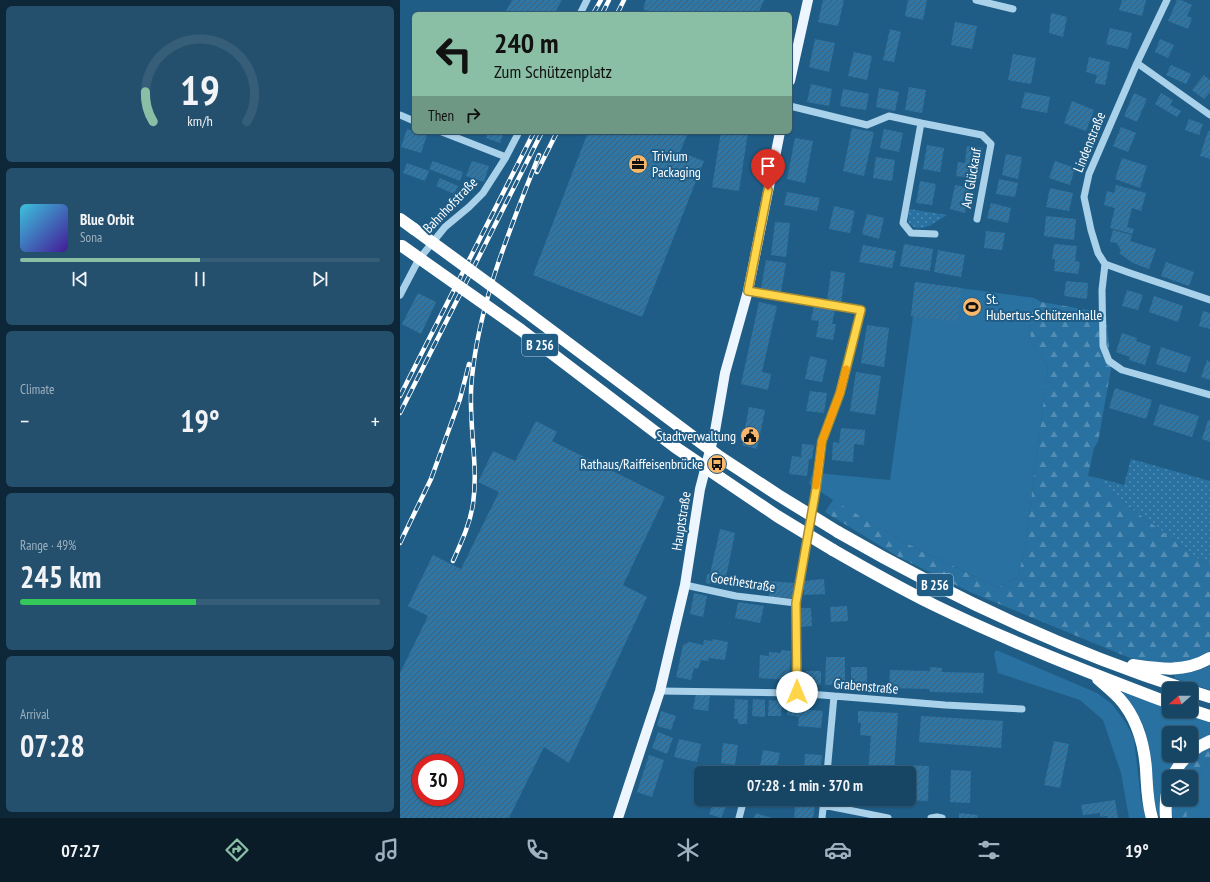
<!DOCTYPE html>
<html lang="en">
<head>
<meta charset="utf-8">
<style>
	:root { --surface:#174665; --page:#24506e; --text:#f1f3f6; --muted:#9eb1bf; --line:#365e79; --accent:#8abfa5 }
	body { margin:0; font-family:"PT Sans Narrow",sans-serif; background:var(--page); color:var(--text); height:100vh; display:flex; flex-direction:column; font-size:15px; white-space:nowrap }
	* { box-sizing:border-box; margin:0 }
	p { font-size:13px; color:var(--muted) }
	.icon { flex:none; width:22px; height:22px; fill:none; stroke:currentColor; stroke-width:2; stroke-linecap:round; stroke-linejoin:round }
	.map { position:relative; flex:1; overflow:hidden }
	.panel { display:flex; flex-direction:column; gap:6px; padding:6px; background:#0d2638; width:400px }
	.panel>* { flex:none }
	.guide { position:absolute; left:12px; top:12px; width:380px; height:122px; border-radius:6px; box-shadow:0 1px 3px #0004,0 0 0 1px var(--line); background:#8abfa5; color:#111; overflow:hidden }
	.needle { width:26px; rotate:249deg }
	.buttons { position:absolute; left:762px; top:682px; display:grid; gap:8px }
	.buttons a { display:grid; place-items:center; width:36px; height:36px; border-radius:6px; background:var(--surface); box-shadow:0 1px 3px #0004,0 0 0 1px var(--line); font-size:20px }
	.speed { position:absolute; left:12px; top:754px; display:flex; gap:8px; font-size:20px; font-weight:700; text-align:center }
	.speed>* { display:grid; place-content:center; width:52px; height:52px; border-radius:50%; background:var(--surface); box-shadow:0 1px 3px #0004,0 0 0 1px var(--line); line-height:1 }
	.speed .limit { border:6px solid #d22; background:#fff; color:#111 }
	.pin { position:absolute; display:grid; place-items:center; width:34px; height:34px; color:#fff; margin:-41px -17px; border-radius:50% 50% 50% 0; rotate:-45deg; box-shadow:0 0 4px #0007 }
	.pin .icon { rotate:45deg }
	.me { position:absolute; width:44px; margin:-22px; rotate:0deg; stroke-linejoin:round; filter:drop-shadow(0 0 3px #0008) }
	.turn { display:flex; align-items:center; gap:14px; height:84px; padding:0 16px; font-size:18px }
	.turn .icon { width:52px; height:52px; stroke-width:2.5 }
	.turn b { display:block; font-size:28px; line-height:34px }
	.then { display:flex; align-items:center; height:38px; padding:0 16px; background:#0003; gap:8px; font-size:15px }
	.big { font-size:30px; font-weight:800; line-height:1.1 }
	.panel .widget { flex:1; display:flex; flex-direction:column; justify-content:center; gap:6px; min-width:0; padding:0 14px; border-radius:6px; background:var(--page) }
	.panel .dial { align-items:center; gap:0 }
	.dial svg { height:104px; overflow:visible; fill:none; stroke:var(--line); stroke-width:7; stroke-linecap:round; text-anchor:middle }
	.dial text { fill:var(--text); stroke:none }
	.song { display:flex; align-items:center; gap:12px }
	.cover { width:48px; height:48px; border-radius:6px; background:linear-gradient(135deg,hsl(190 70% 55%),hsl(260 70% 35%)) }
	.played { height:4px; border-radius:2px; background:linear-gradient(90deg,var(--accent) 50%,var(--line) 50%) }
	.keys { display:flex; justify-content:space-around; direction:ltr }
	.heat { display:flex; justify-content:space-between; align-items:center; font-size:22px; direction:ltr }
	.charge { height:6px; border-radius:3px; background:linear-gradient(90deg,#34c759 49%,var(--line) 0) }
	.trip { position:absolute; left:294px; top:766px; width:222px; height:40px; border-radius:6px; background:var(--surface); box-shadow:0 1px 3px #0004,0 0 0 1px var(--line); font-weight:800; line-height:40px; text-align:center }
	.tabs { display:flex; height:64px; justify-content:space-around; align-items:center; background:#091c28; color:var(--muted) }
	.tabs .icon { width:28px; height:28px }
	.tabs .selected { color:var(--accent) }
	.tabs b { font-size:18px; color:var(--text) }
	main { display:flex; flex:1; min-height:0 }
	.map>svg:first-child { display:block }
	.grass { fill:#2971a0 }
	.forest { fill:url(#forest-firs) }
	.park { fill:url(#park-dots) }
	.building { fill:url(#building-hatch); fill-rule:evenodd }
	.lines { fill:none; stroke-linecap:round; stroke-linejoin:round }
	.minor { stroke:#a9d1ea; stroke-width:7 }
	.major { stroke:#edf6fe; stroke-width:10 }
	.highway { stroke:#fff; stroke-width:12 }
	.rail-casing { stroke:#fff; stroke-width:4.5 }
	.rail { stroke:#1f5d87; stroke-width:3; stroke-dasharray:9; stroke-linecap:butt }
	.highway-bridge { stroke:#fff; stroke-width:12 }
	.route-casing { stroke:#a68a30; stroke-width:10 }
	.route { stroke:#ffd54a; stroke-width:7 }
	.slow { stroke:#f59e0b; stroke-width:7 }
	.labels { text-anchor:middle; stroke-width:4; stroke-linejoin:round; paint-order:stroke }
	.shield { fill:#1f5d87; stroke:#bccedb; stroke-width:1 }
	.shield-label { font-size:13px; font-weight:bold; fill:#fff }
	.street-label { font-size:14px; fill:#fff; stroke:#1f5d87 }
	.poi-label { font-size:14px; fill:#fff; stroke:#1f5d87; text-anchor:start }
</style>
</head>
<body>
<main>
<section class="panel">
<div class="widget dial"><svg viewBox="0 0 100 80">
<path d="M14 69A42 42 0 1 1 86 69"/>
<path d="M14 69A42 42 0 0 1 8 46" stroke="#8abfa5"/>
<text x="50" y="56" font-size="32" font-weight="700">19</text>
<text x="50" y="72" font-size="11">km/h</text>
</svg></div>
<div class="widget">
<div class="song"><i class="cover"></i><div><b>Blue Orbit</b><p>Sona</p></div></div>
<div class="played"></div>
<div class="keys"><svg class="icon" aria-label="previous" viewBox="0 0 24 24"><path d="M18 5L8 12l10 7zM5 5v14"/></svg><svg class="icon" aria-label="pause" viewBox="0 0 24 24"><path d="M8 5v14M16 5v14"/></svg><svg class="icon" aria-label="next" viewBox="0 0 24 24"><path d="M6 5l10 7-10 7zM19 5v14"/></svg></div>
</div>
<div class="widget"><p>Climate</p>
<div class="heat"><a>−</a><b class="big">19°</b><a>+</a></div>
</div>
<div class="widget"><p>Range · 49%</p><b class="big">245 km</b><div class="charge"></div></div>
<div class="widget"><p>Arrival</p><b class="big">07:28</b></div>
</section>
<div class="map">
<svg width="810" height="818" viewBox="0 0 810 818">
	<defs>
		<pattern id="forest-firs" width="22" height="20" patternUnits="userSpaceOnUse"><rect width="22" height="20" fill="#2971a0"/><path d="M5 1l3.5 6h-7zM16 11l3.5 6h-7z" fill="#548db3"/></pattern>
		<pattern id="park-dots" width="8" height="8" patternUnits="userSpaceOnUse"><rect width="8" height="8" fill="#2971a0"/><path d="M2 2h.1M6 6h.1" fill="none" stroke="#548db3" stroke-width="1.8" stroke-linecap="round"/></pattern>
		<pattern id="building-hatch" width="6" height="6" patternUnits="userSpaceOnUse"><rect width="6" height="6" fill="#2f76a5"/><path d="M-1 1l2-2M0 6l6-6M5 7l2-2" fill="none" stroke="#3f5f74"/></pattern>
	</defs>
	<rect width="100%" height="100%" fill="#1f5d87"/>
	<!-- grass -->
	<path class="grass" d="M515,282L634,298L630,331L631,342L648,367L625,547L618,577L598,588L504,542L442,506L409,484L413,471L427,474L490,480L513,317L511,316Z
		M596,650L697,693L712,704L726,723L734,739L741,800L746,818H729L721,773L703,720L680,700L598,673L594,654Z
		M810,665V690L774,678L775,674C788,674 799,671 810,665Z
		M724,692L769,707V711H780L810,721V736L791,746V733H769V755H782L761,816L758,817C749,786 755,753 742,723C737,713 729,704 722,696Z
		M810,761V818H787L784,801L785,799H791V784L792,781Z"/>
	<!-- forest -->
	<path class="forest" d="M634,298L641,302L706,313L711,369L698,442L694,448L688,476L702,479L703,484L723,502L799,559L810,563V651C779,668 763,665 730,658L570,592L497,556L425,512L433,500L504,542L598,588L618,577L625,547L648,367L631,342L630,331Z
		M810,747V761L792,781L791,784V777H779C785,766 798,751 810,747Z
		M772,799H785L787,818H773L771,808Z"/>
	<!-- park -->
	<path class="park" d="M509,209L547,215C533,223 522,235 508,223Z
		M731,459L810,481V563L799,559L723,502L703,484L702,479L724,485Z
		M433,799H465V807L436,803Z"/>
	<!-- building -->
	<path class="building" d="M112,0H162L154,14H107L105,13Z
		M246,0H364L358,14H255L243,9Z
		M423,0H444L438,26L418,22Z
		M508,0H527L523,20L505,16Z
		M722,0H746L742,16L719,10Z
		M777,0H781L792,5L787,16L792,18L788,29L768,21Z
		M651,13L667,17L663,37L649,33Z
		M555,22L577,26L572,49L551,45Z
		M710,28L732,33L728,49L706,44Z
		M490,29L501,32L494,62L483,60Z
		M415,39L435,43L429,72L409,67Z
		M760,39L774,45L768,58L755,52Z
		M454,52L472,56L467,80L448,76Z
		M613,54L636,58L631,84L608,80Z
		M689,57L710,62L705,85L695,83L697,75L686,72Z
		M771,65L791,74L786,84L766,75Z
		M804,75L810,80V92L804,99L792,90Z
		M411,84L432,89L429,106L407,102Z
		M509,87L526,90L522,113L505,110Z
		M479,88L499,92L495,111L476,107Z
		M443,89L469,94L466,110L440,106Z
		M625,92L650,97L647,113L621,108Z
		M734,93L747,99L737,122L724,116Z
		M761,93L773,100L770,105L781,111L777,117L755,104Z
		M672,101L694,110L686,131L664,123Z
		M789,119L803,124L799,135L785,130Z
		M721,127L736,133L728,152L713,146Z
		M452,128L474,132L464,176L443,171Z
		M7,129L14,131V132L27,135L21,153L1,147Z
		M484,129L503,133L499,152L480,148Z
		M808,131H810V159L800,156Z
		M88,132H104L100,143L86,138Z
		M188,132H288L280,152L304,161L242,317L133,275Z
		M321,132H348L339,191L312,187Z
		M395,138L413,141L405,183L387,179Z
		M527,145L544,148L540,172L523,169Z
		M567,146L583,148L579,179L556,176L558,162L565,163Z
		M606,154L622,157L618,179L602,175Z
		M476,157L495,160L492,181L473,178Z
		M722,158L747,166L740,188L715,179Z
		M33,161L63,172L60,181L29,169Z
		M72,161L89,166L84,182L66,176Z
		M655,161L675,168L670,185L649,178Z
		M7,163L29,171L25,181L3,173Z
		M40,178L58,186L54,194L36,186Z
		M599,179L618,183L615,197L596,194Z
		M520,181L536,184L532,205L516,203Z
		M555,185L570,188L565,213L550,209Z
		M716,185L746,193L741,211L732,208L727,227L734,229L732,234L710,228L715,208L704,205L707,191L714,193Z
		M650,188L673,193L669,211L646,207Z
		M387,192L420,198L417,211L384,205Z
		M591,203L611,208L608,223L587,218Z
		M434,206L455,211L450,233L429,229Z
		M467,214L484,218L479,239L462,234Z
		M646,216L676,219L674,240L644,236Z
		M375,222L390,223L386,257L371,255Z
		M713,230L732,235L730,241L756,249L749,269L733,263L719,253L721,251L717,243L710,242Z
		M586,231L605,233L602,250L584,248Z
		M504,244L533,249L530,271L500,266Z
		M654,244L677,246L675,261L680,262L678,274L654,271L655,259H652Z
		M463,245L496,251L492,268L459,262Z
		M538,250L565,255L561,277L534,272Z
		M366,260L386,263L381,292L361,288Z
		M766,262L794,272L789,286L761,276Z
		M431,271L445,273L441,304L427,301Z
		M666,281L688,283L687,299L664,296Z
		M515,282L561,288L557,322L511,316Z
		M727,290L743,295L738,310L722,306Z
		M18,293L36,302L21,334L2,324Z
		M754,296L783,306L778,322L749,312Z
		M359,302L377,306L362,372L371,374L368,390L341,384Z
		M414,306L435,310L432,324H436L433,340L416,337L419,321L411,320Z
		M803,311L810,313V329L799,326Z
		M467,325L489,328L484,367L461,363Z
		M722,333L737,338L736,341L751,346L745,365L729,360L730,357L716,352Z
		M761,347L791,357L786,373L756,364Z
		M410,356L427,360L422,382L405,379Z
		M807,360L810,362V380L801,377Z
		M456,372L481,376L475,415L450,411Z
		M715,388L752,400L746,419L709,408Z
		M410,391L427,393L424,413L406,411Z
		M760,404L799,416L792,437L753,425Z
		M349,407L365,410L357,449L342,445Z
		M808,420H810V442L802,439Z
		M136,421L157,432L152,441L265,497L223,585L247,597L169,763L144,747L109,818H0V673L28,616L8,606L33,555L61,569L99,492L78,482L93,451L115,461ZM21,763H55V797H21Z
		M441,428L465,430L464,445L454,444L453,462L432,460L433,442L439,443Z
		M402,444L414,445L412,459H409L407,476L389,474L392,456L401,457Z
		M320,529L335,533L326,577L320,576L318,585L306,583L307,574H310Z
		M424,579L425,594L404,595L403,581Z
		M369,581L394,583L393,598L369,597Z
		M294,593L307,596L303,617L290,614Z
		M338,602L364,606L360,623L335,618Z
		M447,606L448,621L431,622L430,607Z
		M400,608H411L412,626L400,627Z
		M313,639L328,642L325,660L309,658L308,661L301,660L298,669L294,668L291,680L276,677L283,645L289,642L303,645L304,640L312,641Z
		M381,650L391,651L389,680L359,678L360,655L369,656V652L381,653Z
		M426,657H445V685H425Z
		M451,667H467V686H451Z
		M530,667L542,668V672L584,673L583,693L530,692L529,689L489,688L490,670L530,671Z
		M406,671H421V685L406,684Z
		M296,694L310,696L308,711L293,709Z
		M335,699L348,700L347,724H338V719H334Z
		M353,699L365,700V717L352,716Z
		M369,700L382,701L381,716H368Z
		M388,701L400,702L399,709L423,711L421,728L398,726L399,717L387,715Z
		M261,711L276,716L271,730L257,726Z
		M458,711L498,713L494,773H468L471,736L460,735L461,723H458Z
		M521,716L603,721L601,748L519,742Z
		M258,732L273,738L267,754L252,748Z
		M279,739L301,744L297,762L274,757Z
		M654,741L669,744L660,788L644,785Z
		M323,743L338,745L335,765L321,763Z
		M363,750L380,753L376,771L360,767Z
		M405,754L422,755L420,773H404Z
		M249,755L264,760L252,797L237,792Z
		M495,765L529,766L528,801L509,800V773H495Z
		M551,770L571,771L570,803L550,802Z
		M315,799H329L321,818L309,814Z
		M396,799H416L413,818H394Z
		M715,800L718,818H707V816L700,817V813L683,815L681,805Z
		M356,813L372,818H354Z
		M559,813L578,815L577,818H559Z"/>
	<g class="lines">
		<!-- minor -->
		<path class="minor" d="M576,0L613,9
			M767,0L737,63L689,174L684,197L691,230L698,253L705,264L702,290L703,346L709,361L722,370L810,395
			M180,14L187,0
			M737,63L810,115
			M390,106L467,125L489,116L521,123L503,223L511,233L535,234
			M0,115L14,121
			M521,123L582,135L591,144L577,219
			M42,132L106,157
			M705,264L730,273L810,300
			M348,291L461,310L440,393L422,441L416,489L396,603L397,693
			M0,295L20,257L24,253L45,227L69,207L83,193L106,157L119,132
			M285,585L336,596L396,603
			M260,691L397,693L545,705L622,709
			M427,773L434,696
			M423,805L488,818
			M339,818L344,799
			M422,818L424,799
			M531,818L537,817L542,818"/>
		<!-- major -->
		<path class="major" d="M390,81L408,0
			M218,818L260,691L285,585L300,489L315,431L325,373L348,291L380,132"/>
		<!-- highway -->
		<path class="highway" d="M0,219L14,229
			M438,532C549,596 664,650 785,689
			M433,550C466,569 500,588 534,605C610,642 690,673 769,703
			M733,665C761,669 784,673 810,658
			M698,679C705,685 712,691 719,698C737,718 744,743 746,769C747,785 747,802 752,818
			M791,691L810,697
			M791,710L810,716
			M791,752L798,747L810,741
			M772,777L780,764L788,755
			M766,818C765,806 766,795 769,784"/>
		<!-- rail casing -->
		<g class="rail-casing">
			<path id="rail" d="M193,14L201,0
				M202,14L209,0
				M217,14L224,0
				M137,172L157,132
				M0,396L134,132
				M0,413L142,132
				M0,543L31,479L60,399L69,364
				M53,561C61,543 70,524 73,504C79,462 67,419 72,377C80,299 111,227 139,155"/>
		</g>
		<!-- rail -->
		<use href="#rail" class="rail"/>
		<!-- highway-bridge -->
		<path class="highway-bridge" d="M14,229L100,292L320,457L378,495L438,532
			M2,246L121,330L275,447L377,516L433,550"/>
	</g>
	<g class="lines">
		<!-- route casing -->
		<g class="route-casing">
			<path id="route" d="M368,190L348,291L461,310L440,393L422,441L416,489L396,603L397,692"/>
		</g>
		<!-- route -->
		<use href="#route" class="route"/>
		<!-- slow -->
		<path class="slow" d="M416,486L422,441L440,393L446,369"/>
	</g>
	<!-- icons -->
	<defs>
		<g id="office-disc" transform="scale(1)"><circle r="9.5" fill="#f9b869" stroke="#1f5d87"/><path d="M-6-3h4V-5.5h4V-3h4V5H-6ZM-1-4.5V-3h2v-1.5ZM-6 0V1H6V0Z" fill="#111"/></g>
		<g id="stadium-disc" transform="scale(1)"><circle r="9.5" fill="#f9b869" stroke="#1f5d87"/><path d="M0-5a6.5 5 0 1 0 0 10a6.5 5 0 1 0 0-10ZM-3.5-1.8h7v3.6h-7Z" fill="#111"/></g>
		<g id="civic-disc" transform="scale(1)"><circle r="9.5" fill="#f9b869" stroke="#1f5d87"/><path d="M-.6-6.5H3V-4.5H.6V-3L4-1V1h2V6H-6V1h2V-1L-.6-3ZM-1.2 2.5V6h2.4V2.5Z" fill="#111"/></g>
		<g id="bus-disc" transform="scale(1)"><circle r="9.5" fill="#f9b869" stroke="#1f5d87"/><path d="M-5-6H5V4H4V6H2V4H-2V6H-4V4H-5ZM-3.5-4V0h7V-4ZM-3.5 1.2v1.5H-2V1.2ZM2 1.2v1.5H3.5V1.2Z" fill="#111"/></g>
	</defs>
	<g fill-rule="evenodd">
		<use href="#office-disc" x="238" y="164"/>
		<use href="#stadium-disc" x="572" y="307"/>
		<use href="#civic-disc" x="350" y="436"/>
		<use href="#bus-disc" x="317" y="464"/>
	</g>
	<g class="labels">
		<!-- shield labels -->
		<g class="shield">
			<rect x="122" y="334" width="36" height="22" rx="3"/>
			<rect x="517" y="574" width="36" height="22" rx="3"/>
		</g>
		<g class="shield-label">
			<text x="140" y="350">B 256</text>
			<text x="535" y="590">B 256</text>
		</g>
		<!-- street labels -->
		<g class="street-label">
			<text transform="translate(689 142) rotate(-68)" y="5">Lindenstraße</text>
			<text transform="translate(571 178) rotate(-80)" y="5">Am Glückauf</text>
			<text transform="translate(50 205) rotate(-46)" y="5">Bahnhofstraße</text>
			<text transform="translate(281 521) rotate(-81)" y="5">Hauptstraße</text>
			<text transform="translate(343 582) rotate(9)" y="5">Goethestraße</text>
			<text transform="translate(466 686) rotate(5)" y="5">Grabenstraße</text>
		</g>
		<!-- poi labels -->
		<g class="poi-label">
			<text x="252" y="161">Trivium<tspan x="252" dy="16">Packaging</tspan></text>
			<text x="586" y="304">St.<tspan x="586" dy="16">Hubertus-Schützenhalle</tspan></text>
			<text x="336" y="441" text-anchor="end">Stadtverwaltung</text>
			<text x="303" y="469" text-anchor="end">Rathaus/Raiffeisenbrücke</text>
		</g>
	</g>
</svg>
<div class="buttons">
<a><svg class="needle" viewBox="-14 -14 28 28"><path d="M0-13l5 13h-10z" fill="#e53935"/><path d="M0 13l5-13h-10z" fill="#9eb1bf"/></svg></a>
<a><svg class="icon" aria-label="sound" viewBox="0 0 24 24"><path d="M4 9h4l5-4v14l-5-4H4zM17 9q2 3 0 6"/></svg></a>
<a><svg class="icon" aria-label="layers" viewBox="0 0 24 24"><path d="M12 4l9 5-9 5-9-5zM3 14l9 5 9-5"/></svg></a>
</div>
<div class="speed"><div class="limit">30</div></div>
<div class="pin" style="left:368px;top:190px;background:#d93025"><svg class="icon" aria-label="arrive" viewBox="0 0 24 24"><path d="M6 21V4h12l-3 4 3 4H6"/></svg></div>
<svg class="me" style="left:397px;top:692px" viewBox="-20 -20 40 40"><circle r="19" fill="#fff"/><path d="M0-13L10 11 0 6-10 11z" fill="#ffd54a"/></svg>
<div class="trip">07:28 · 1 min · 370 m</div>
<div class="guide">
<div class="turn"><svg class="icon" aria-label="left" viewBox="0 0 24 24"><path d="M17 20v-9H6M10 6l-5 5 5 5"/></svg><div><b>240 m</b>Zum Schützenplatz</div></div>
<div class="then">Then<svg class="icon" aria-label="right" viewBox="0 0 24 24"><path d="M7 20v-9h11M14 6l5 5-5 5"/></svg></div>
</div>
</div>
</main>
<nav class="tabs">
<b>07:27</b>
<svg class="icon selected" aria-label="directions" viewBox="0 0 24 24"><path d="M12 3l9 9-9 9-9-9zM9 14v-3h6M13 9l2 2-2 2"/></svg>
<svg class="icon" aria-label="music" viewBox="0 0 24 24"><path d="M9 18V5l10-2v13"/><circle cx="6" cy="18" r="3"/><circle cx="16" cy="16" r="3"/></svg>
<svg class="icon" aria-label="phone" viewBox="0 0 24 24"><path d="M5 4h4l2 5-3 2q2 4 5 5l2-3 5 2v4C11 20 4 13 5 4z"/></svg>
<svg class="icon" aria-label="climate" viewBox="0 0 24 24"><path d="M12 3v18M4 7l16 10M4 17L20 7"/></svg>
<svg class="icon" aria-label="car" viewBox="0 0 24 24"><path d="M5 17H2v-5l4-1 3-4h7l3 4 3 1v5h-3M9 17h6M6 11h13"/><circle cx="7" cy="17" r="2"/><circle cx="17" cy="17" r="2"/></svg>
<svg class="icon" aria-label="filters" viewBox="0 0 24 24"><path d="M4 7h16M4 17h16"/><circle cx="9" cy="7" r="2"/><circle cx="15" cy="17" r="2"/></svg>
<b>19°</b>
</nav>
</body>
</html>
